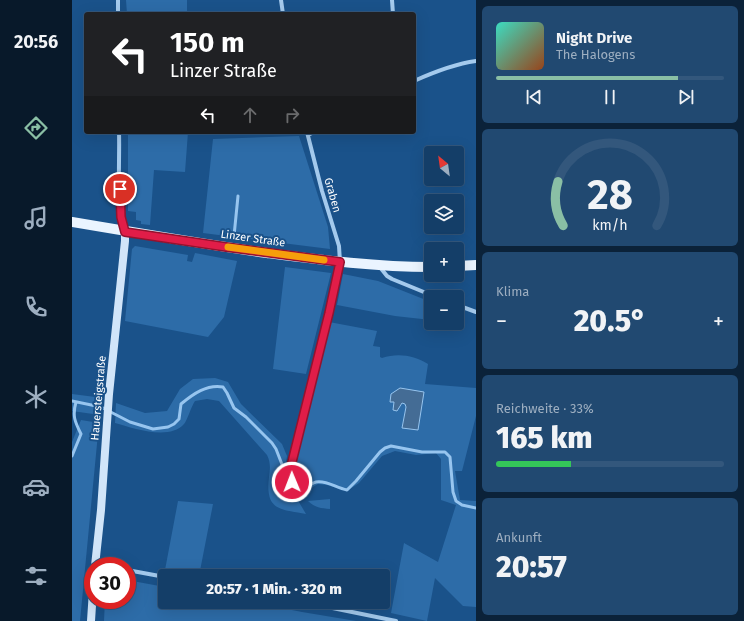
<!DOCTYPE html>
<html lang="de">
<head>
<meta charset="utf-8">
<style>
	:root { --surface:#143e68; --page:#214971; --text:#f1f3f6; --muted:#9daec0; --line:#33577c; --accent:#8abfa5 }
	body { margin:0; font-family:"Fira Sans",sans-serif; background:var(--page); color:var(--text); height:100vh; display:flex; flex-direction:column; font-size:15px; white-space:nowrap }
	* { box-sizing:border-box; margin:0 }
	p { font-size:13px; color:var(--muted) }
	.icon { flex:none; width:22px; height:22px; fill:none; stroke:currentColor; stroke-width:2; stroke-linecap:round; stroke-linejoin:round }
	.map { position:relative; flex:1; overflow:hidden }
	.drawer { display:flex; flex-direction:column; gap:6px; padding:6px; background:#0b2239; width:268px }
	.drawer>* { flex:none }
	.top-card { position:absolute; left:12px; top:12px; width:332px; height:122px; border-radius:4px; box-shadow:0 4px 16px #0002,0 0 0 1px var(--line); background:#202124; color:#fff; overflow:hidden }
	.needle { width:26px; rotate:331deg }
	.buttons { position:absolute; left:352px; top:146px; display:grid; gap:8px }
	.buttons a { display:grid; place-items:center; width:40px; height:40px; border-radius:4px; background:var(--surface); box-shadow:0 4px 16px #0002,0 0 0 1px var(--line); font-size:20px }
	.speed { position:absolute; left:12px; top:557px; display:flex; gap:8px; font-size:20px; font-weight:700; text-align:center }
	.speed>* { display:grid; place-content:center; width:52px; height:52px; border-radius:50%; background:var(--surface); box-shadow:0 4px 16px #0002,0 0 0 1px var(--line); line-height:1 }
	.speed .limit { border:6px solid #d22; background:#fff; color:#111 }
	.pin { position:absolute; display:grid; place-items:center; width:34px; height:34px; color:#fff; margin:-17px; border:2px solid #fff; border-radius:50%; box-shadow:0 1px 4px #0007 }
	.me { position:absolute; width:44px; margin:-22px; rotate:359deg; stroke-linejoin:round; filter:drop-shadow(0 0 3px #0008) }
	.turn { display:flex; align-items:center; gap:14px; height:84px; padding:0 20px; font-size:18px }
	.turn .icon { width:52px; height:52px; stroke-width:2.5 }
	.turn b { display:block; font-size:28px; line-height:34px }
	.lanes { display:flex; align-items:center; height:38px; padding:0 20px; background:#0003; justify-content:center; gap:20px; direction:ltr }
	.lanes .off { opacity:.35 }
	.big { font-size:30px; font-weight:800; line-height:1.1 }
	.drawer .tile { flex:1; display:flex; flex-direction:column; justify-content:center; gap:6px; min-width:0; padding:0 14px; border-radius:6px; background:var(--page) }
	.drawer .dial { align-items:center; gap:0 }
	.dial svg { height:104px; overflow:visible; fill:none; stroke:var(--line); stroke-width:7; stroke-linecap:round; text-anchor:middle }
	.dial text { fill:var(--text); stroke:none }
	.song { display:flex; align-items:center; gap:12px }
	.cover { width:48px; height:48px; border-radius:6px; background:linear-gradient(135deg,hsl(170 70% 55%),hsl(20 70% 35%)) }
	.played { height:4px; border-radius:2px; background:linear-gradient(90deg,var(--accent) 80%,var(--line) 80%) }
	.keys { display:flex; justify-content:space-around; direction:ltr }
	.heat { display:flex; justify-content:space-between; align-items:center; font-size:22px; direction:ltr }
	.charge { height:6px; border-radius:3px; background:linear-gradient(90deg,#34c759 33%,var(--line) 0) }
	.trip { position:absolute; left:86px; top:569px; width:232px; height:40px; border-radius:4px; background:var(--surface); box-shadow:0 4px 16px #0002,0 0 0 1px var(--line); font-weight:800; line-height:40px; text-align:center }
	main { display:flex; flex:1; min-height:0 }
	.dock { display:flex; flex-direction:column; width:72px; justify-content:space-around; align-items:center; background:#08192a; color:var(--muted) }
	.dock .icon { width:28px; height:28px }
	.dock .selected { color:var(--accent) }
	.dock b { font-size:18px; color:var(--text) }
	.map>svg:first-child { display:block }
	.green { fill:#2d6ca8; fill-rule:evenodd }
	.water { fill:#446c95; stroke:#97c5ef }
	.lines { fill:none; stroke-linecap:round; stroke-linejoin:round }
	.stream { stroke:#97c5ef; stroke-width:3 }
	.street { stroke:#a4caed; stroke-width:4 }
	.secondary { stroke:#d1e5f9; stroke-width:8 }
	.primary { stroke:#eaf4ff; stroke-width:10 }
	.route-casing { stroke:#92132f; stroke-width:10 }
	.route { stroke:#e11d48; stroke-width:7 }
	.slow { stroke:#f59e0b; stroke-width:7 }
	.labels { text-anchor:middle; stroke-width:4; stroke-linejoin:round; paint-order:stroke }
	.street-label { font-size:11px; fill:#fff; stroke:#1a528a }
</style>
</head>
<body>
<main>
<nav class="dock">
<b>20:56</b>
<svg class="icon selected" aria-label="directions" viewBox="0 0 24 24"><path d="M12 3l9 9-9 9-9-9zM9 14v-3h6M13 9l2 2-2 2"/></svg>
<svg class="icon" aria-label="music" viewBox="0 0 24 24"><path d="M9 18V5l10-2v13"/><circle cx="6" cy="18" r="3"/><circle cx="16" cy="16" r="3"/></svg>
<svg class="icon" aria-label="phone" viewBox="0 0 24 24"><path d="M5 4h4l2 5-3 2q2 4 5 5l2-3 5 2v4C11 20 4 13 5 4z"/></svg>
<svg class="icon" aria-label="climate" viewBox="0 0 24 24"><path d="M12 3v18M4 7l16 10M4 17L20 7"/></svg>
<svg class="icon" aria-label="car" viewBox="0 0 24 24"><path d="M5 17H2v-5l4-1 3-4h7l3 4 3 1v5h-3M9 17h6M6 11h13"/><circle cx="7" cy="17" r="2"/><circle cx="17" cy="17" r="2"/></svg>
<svg class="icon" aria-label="filters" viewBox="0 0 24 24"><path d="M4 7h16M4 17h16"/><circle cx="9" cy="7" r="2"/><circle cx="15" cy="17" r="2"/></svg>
</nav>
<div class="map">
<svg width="404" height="621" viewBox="0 0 404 621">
	<rect width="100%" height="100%" fill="#1a528a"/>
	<!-- green -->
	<path class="green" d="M54,0H115V14H55Z
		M56,132H116L113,172L82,170L78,225L69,224V221L64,220V212L56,211Z
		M227,136L256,227L258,249L131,233L141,139Z
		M63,246L116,255L115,261L120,262L123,253L165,261L152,317L136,337L53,321L60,249Z
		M213,267L259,273L234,374L201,369Z
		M271,274L306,281L359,302V320L323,316L265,305Z
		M257,322L305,331L301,346L308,347V357L310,358C325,353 342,355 356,364L353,384L404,388V416L390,471H383L388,500L404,501V607L391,606L363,578L355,621L319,613L332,543L366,562L384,505L369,500V459L364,453L344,455L323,451L310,456L287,483L275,491L255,485L246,484L232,492L227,485L231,468L223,459ZM352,392L330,427L334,407L333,404L330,403L325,411L321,410L322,402Z
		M143,378L156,382L169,404L210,444L215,456L213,472L215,482L234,514C208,509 193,511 197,477C198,469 199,463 195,455L147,401L135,399L123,401C119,407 115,421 112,424C97,441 61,428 43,423L44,403L73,413L95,411L108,389L121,379Z
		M0,394L31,398L28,415L0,411Z
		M9,420L27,423L8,621H0V442Z
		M258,499V509C249,508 243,508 236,501Z
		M106,501L141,504L127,576L93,570Z
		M55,580L93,587V602H180L230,612L284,621H32L33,600H55Z"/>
	<!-- water -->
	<path class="water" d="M328,388L352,392L346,430L330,428L334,407L333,404L330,403L325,411L321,410L322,402H318L319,394Z"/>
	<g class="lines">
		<!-- stream -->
		<path class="stream" d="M162,236L166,196
			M0,401L29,407L58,422L81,429L96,427L102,424L107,419L109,404C121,394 135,384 151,387L155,393L162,408L174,417L200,443L204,449L211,467L209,487L213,495C225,499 233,485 244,482C255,480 264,488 275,490L284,481L308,452L313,448L319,446L350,452H373L378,457L381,492L384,501L390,505L404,508
			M0,456L9,434C3,422 0,416 4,402"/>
		<!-- street -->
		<path class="street" d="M46,0V14
			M209,0L211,14
			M320,0L321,14
			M342,81C362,72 382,64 404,61
			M47,132C48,163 44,199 52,229
			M236,135L242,132
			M307,266L315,276L320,279L364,297
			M385,305L404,312
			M230,497L220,483L218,469L257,313L268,262L267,246L250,191L235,132
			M23,564L34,566
			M55,570L93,577
			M231,602L324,621"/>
		<!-- secondary -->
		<path class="secondary" d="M23,566L29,510L37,394L53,241V232
			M19,621L21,590"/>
		<!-- primary -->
		<path class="primary" d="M0,222C65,233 130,244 195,253C250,260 304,267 359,267
			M385,266L404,265"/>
	</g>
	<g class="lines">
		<!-- route casing -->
		<g class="route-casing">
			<path id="route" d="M48,189L49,217L53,232L154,247L268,262L257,313L218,470L220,482"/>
		</g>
		<!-- route -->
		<use href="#route" class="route"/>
		<!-- slow -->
		<path class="slow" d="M156,247L252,260"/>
	</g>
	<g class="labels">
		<!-- street labels -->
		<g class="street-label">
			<text transform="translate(261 195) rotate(74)" y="4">Graben</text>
			<text transform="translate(181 238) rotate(8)" y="4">Linzer Straße</text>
			<text transform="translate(26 398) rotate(-85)" y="4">Hauersteigstraße</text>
		</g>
	</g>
</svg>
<div class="buttons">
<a><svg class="needle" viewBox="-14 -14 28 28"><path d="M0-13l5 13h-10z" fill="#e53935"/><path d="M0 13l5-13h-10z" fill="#9daec0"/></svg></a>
<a><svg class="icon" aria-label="layers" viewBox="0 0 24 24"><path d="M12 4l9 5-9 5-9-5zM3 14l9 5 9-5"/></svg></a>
<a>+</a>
<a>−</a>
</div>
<div class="speed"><div class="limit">30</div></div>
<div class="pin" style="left:48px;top:189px;background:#d93025"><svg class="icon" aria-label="arrive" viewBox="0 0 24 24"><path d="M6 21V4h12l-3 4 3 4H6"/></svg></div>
<svg class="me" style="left:220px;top:482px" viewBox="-20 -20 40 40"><circle r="17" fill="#e11d48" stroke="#fff" stroke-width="3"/><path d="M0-11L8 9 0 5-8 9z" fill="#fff"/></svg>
<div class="trip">20:57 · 1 Min. · 320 m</div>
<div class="top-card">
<div class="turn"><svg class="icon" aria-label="left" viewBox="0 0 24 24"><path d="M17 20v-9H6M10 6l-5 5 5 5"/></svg><div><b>150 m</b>Linzer Straße</div></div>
<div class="lanes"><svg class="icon" aria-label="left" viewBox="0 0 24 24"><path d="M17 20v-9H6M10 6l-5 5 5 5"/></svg><svg class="icon off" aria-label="ahead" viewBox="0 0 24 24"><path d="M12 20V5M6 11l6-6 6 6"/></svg><svg class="icon off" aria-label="right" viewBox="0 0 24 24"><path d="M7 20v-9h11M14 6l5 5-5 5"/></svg></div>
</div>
</div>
<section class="drawer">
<div class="tile">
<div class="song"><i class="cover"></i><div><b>Night Drive</b><p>The Halogens</p></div></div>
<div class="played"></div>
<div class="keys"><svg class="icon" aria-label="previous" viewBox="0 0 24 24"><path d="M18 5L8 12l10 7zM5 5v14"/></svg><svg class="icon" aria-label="pause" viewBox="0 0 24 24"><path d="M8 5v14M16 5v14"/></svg><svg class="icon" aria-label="next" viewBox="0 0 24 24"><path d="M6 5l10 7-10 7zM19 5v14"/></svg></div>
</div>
<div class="tile dial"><svg viewBox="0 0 100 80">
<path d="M14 69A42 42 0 1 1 86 69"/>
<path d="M14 69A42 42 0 0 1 10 35" stroke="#8abfa5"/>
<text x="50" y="56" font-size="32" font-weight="700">28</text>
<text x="50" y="72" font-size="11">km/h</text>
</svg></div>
<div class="tile"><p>Klima</p>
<div class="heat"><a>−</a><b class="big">20.5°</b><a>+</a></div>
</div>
<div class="tile"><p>Reichweite · 33%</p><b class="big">165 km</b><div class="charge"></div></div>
<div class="tile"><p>Ankunft</p><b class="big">20:57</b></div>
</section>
</main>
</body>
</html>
